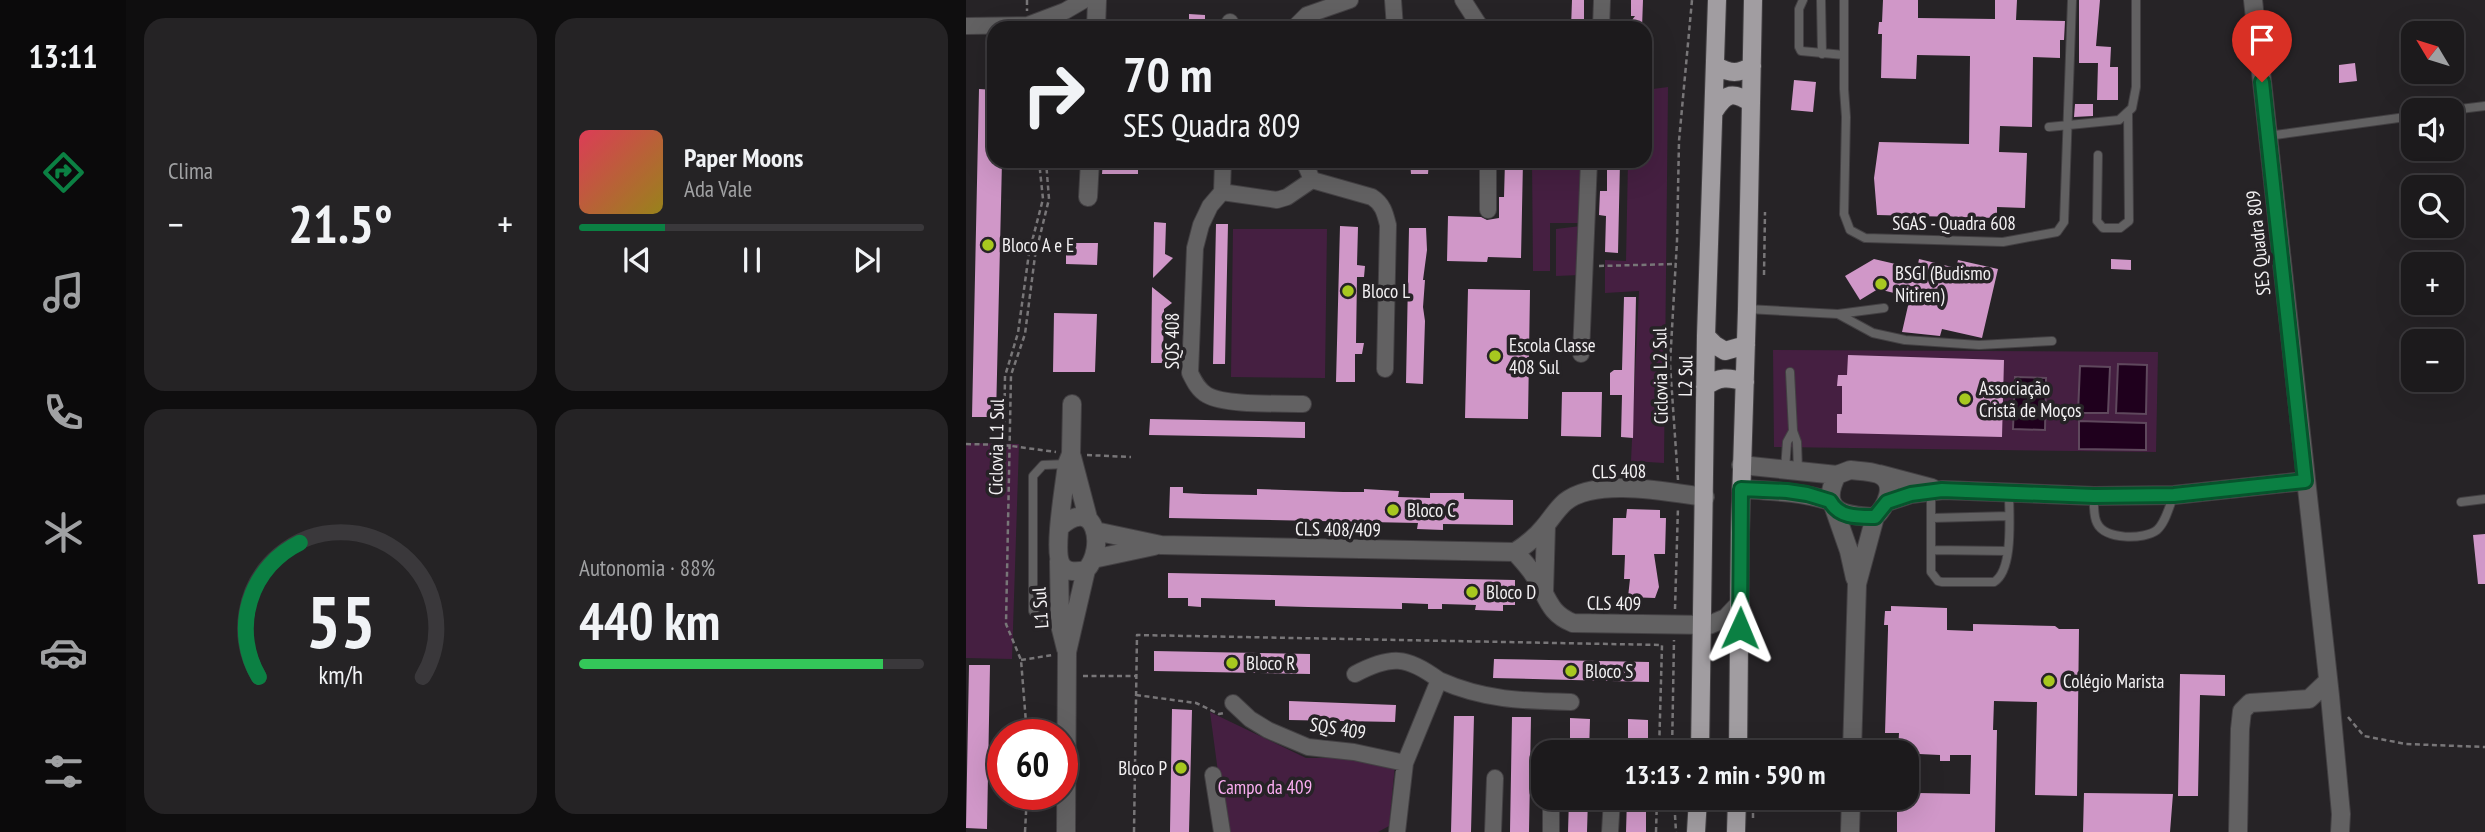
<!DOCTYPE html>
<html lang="pt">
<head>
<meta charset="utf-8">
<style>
	:root { --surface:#1c1a1c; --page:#252325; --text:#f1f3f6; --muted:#a0a1a3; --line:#3a383b; --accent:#0b8043 }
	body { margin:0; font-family:"PT Sans Narrow",sans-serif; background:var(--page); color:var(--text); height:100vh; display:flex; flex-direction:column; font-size:26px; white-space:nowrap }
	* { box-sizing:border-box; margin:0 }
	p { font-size:23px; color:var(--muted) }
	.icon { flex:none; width:38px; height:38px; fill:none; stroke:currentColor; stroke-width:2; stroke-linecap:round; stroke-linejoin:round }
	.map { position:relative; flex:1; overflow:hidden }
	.sheet { display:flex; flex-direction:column; gap:18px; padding:18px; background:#0f0e0f; width:840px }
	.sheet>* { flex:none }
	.banner { position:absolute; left:21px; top:21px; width:665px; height:147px; border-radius:21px; box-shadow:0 7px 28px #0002,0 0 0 2px var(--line); background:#1c1a1c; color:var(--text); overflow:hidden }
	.needle { width:46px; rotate:308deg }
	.fabs { position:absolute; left:1435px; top:21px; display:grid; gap:14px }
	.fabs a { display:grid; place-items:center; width:63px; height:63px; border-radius:14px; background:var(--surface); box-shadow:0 7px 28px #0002,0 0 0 2px var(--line); font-size:35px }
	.speed { position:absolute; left:21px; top:719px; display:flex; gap:14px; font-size:35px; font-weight:700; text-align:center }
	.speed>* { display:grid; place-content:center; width:91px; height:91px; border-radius:50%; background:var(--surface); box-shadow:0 7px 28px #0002,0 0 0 2px var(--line); line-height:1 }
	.speed .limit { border:10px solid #d22; background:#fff; color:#111 }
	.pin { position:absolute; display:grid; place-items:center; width:60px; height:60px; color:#fff; margin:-72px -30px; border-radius:50% 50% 50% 0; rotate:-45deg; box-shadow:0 0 7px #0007 }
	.pin .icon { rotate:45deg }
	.me { position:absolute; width:77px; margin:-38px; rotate:1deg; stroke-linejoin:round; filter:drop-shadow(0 0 5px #0008) }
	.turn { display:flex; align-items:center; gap:24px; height:147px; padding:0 21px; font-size:32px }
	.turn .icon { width:91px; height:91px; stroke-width:2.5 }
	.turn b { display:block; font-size:49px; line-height:60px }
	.big { font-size:52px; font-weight:700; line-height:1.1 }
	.sheet .tile { flex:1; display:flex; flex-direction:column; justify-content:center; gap:10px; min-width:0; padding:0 24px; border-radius:21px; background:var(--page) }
	.sheet .dial { align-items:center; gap:0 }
	.dial svg { height:182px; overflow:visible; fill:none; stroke:var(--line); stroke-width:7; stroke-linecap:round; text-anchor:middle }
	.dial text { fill:var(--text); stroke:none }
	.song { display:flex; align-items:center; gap:21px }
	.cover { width:84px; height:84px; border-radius:10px; background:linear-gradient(135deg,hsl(350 70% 55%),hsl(50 70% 35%)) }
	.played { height:7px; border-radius:4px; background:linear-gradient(90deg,var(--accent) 25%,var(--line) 25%) }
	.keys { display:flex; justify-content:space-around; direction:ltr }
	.heat { display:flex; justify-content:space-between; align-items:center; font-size:38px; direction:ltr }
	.charge { height:10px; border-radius:5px; background:linear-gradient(90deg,#34c759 88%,var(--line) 0) }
	.sheet .tiles { flex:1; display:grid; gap:18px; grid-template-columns:repeat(2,1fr) }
	.trip { position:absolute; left:565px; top:740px; width:388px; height:70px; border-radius:21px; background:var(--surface); box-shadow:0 7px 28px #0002,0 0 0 2px var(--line); font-weight:700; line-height:70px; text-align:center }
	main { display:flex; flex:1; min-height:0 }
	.dock { display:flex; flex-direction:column; width:126px; justify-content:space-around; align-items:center; background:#0b0a0b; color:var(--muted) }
	.dock .icon { width:49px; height:49px }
	.dock .active { color:var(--accent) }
	.dock b { font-size:32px; color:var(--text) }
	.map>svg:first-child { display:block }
	.green { fill:#451f41 }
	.water { fill:#1f001d; stroke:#5f485d; stroke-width:2 }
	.building { fill:#d097c8; fill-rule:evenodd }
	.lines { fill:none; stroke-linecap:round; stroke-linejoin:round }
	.service-casing { stroke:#434043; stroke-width:10 }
	.minor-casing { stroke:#434043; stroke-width:18 }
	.tertiary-casing { stroke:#434043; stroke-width:20 }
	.primary-casing { stroke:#434043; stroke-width:20 }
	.path { stroke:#787678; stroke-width:2.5; stroke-dasharray:5 3.5; stroke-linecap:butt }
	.service { stroke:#626162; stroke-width:8 }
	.minor { stroke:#626162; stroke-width:16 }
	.tertiary { stroke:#626162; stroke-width:18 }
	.primary { stroke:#a19da1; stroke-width:18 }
	.route-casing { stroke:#07532c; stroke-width:18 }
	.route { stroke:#0b8043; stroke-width:12 }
	.poi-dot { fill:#a7c81f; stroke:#262326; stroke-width:2.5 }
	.labels { text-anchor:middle; stroke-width:7; stroke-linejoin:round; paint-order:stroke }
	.street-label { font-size:19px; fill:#f3f1f3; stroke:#262326 }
	.poi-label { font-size:19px; fill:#f3f1f3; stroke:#262326; text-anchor:start }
	.park-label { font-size:19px; fill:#faadf1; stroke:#262326 }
</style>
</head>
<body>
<main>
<nav class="dock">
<b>13:11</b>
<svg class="icon active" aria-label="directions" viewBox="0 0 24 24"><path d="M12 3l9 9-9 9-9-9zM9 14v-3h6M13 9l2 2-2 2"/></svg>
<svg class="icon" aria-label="music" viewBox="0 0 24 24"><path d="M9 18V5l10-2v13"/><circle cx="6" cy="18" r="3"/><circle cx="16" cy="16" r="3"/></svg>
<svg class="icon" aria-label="phone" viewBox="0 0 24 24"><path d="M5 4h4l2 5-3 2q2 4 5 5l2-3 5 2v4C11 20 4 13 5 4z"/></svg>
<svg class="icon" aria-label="climate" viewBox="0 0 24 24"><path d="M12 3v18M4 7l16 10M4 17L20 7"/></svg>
<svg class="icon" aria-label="car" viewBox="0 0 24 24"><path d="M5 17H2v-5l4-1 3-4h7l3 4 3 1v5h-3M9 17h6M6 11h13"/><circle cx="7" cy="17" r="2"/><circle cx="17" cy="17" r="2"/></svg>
<svg class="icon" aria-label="filters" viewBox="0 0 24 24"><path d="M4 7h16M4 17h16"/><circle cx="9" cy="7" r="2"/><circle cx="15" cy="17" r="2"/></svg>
</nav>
<section class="sheet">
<div class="tiles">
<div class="tile"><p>Clima</p>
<div class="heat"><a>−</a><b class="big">21.5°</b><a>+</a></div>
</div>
<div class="tile">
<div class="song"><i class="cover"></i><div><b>Paper Moons</b><p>Ada Vale</p></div></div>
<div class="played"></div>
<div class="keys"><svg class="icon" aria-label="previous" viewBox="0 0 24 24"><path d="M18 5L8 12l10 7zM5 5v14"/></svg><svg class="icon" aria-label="pause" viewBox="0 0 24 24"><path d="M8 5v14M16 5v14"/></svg><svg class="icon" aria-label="next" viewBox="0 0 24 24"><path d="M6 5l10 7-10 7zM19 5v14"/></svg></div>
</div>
<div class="tile dial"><svg viewBox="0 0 100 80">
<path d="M14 69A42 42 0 1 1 86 69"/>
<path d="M14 69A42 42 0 0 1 32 10" stroke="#0b8043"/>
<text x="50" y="56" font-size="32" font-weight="700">55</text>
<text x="50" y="72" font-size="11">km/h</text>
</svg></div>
<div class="tile"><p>Autonomia · 88%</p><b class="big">440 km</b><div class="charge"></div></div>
</div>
</section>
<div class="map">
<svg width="1519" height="832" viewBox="0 0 1519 832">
	<rect width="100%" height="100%" fill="#262326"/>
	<!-- green -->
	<path class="green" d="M591,19V28H536L535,20Z
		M702,87L698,463L665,461L673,291L639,293V260L660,261L662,161H679V90Z
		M566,161H614V223H584V271H567Z
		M615,226L614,275L590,276V229Z
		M267,229H361L359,378L265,377Z
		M807,350L1192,352L1190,452L808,447Z
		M0,443L53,444L46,659L0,658Z
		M244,712L340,758H375L429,765L423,826L412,832H260Z"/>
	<!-- water -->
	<path class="water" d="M1152,364L1181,365L1180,414L1150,413Z
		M1114,366L1144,367L1142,413H1112Z
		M1049,377L1080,378L1079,430L1047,429Z
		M1113,421L1180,423V450L1113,449Z"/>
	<!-- building -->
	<path class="building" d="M606,0H618V28H605Z
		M665,0H677L676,28H660L669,16H665Z
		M917,0H952V18L1029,19V0H1051L1050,20L1099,21L1098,40H1094V58L1067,57L1066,127L1034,126L1033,152L1061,153L1059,208L1031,207V218L911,215L908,178L913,142L1003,144L1004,56L951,55L950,79L915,78L916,34H912L913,22H916Z
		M1113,0H1134L1130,46L1145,47L1144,67H1152V100H1131L1132,63H1113Z
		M223,14L239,15V28H223Z
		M1389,63L1391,81L1373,83V65Z
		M828,80L850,82L847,112L825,110Z
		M13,89L28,90V161H36L30,417H6Z
		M1109,104H1127V116L1108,117Z
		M137,161H172V174H136Z
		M444,161H463L462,174H445Z
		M539,161H557L555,258L522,257L521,262L481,261L482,216L515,217L521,220L533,218V197H538Z
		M641,161H654L652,253L639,252L640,216L633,215L634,191H641Z
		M188,222L200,223L199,254L207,258L187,278Z
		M250,224H262L259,364H247Z
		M374,226L392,227L391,265L399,266L398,277H391L390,343H398L396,354H389V382H370Z
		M443,228H460L461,250L457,280H459L457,307L459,321L457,384L440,383Z
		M100,243H132L131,265L100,264Z
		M908,259L951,269L953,259L990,268L992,260L1032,269L1016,338L976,329L974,336L936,332L944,297L912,289L894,300L879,276Z
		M1145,259L1165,260V270L1145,269Z
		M186,287L206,303L198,309L197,363H185Z
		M502,289L564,290L562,419L499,418Z
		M658,297H670L667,438L655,437L656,395H644V373L648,370H656Z
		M88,313L131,314L129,372H87Z
		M882,355L1038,360L1036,437L871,433V414H876V386H871L872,375H881Z
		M596,392H636L635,437L595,436Z
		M184,419L339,422V438L183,435Z
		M204,487H217V493L237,494L291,495V489L377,492H398V489L433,491L432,497L464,498V493H498V499L547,500V525L477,524V530L451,529L452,523L203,518Z
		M661,509L694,510V518H700L699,554H688L693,587L689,598L662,597L664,579H658L659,555H646L647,518H660Z
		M1519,534V584H1512L1507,535Z
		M202,573L549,580V605H537V611L509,610L510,605L476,604V609H462V604L436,603V609L342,607L309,606V600L235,598V607L222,606V598H202Z
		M925,606L981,608V630L1007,631V624L1089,626L1093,629H1113L1111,796L1069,795L1071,702L1028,701L1027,730H1031L1029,832H931V798H942V752H932L933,733H919L922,630V625H918L919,611H925ZM953,754L974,755V761H984V755H1005L1004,794L952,793Z
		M188,651L344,654V674L188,671Z
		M528,659L683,662V682L527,678Z
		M3,665H24L21,829L0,828Z
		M1214,674L1259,675V696L1234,695L1232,796H1212Z
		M323,701L430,705L429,722L323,720Z
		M206,709L226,710L223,832H204Z
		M488,716H508L505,832H485Z
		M546,717H565L563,832H544Z
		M604,718L624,719L623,752H604Z
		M662,719L682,720V752H662Z
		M1118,793L1207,794L1204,832H1117Z
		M603,798H622L621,832H602Z
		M661,798H680V832H660Z"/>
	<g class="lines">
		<!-- service casing -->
		<g class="service-casing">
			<path id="service" d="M837,0L833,9V47L835,51L878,55
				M855,0L856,54
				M878,0V89L880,117L878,214L884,230L899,238L1037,242L1091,232L1098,222L1106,0
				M1486,110L1519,106
				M1083,127L1153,120L1166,108L1170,87V0
				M1302,136L1447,116
				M1132,155L1131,221L1137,228H1154L1163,221L1162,113
				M781,309L872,314L907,333L939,340L1013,345L1086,341
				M872,314L918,308
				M824,372L827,431L831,442L832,470
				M819,469L821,442L827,431
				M965,491V572L972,581L976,582H1028C1048,570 1043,515 1043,493
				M1128,496C1128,505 1127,515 1131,523C1139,540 1178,540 1191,530C1200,522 1203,506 1208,495
				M1495,502L1519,499
				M966,518L1043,516
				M965,550L1041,551
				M94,625L72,618L67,611V476L77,465L101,464"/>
		</g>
		<!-- minor casing -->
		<g class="minor-casing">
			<path id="minor" d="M427,0L429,28
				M497,0L515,28
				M0,26L62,25L99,11L118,0
				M264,28V22
				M328,28L341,15L384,0
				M635,28L636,0
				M257,161L256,192L311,200L321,197L346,180
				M338,161L346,180L406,197C417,204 419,213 422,225L419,369
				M522,161V210
				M256,192L244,206L235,225L229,248L224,373C228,381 232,390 241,395C260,406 314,403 337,404
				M615,354L623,161
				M389,674C425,655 441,656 473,680L439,763
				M473,680C518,700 556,701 605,702
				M267,703L284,719L302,730L342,747L388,752L439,763L431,832
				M247,775L256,832
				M527,832L529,778
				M585,832V798
				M644,832L646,798"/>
		</g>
		<!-- tertiary casing -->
		<g class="tertiary-casing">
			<path id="tertiary" d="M1287,0L1364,696L1375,814L1374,832
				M130,28L131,0
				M122,197L124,161
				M106,457L122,518
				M775,465L871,475
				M884,470C892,471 904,471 912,474C933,482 919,508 909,517C879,516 852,512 871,475Z
				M913,474L966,488
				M775,489C806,491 835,492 864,501
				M921,502L945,494L977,490L1128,496L1208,495L1339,481
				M868,508L883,551L889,578
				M94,527C130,494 140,549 120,570C111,572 100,573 95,564C87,550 99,483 101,464L105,454L106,404
				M129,531L195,545L549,552
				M549,552C557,561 565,569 571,580C582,599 584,614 607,623L743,625L760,618L774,603
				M549,552C560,545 570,537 578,527C585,519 590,510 599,502C629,477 702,492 739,497
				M127,559L188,546
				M93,561L94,625L100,649
				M578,592L580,526
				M886,752L891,584L909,517
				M100,832L101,652L120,570
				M884,832L885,798
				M1272,832L1274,729L1276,711L1284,703L1343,699L1362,681"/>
		</g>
		<!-- primary casing -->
		<g class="primary-casing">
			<path id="primary" d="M750,66C765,74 772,74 786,66
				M749,110C760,93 767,91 785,103
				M740,336L749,345L759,351L780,345
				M739,387C753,376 763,377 779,382
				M734,752L740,336L751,0
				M772,752L774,533L781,309L787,0
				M730,832L732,798
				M770,832L771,798"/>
		</g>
		<!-- path -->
		<path class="path" d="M61,0V11
			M633,266L710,264
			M798,275L799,212
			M0,444L38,445L39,376L52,333L63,253L77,199L73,161
			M38,445L90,452
			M121,455L165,457
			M712,480L704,364L711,241L713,141L726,0
			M709,609L712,507
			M55,660L87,655
			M117,676H170
			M170,695L230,703L253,714L258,713
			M1382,717L1398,736L1440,744L1519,747
			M61,735L55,660L40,624L45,375L59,334L69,256L83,199L80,161
			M706,752L708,640
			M708,798L710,832
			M787,818V811L800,798
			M59,832L61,794
			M168,832L171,635L696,645L693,752
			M690,832L691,798"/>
		<!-- service -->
		<use href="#service" class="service"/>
		<!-- minor -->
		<use href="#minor" class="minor"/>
		<!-- tertiary -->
		<use href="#tertiary" class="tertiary"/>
		<!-- primary -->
		<use href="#primary" class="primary"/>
	</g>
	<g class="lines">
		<!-- route casing -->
		<g class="route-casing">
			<path id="route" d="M774,628L775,489L821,491L841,494L864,501C873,518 892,517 909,517L921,502L945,494L976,490L1128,496L1208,495L1339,481L1296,82"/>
		</g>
		<!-- route -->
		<use href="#route" class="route"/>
	</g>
	<!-- markers -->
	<g class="poi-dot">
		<circle cx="22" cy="245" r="7"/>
		<circle cx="915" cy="284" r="7"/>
		<circle cx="382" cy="291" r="7"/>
		<circle cx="529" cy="356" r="7"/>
		<circle cx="999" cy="399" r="7"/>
		<circle cx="427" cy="510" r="7"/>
		<circle cx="506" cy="592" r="7"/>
		<circle cx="266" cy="663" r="7"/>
		<circle cx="605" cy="671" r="7"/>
		<circle cx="1083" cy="681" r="7"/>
		<circle cx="215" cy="768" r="7"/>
	</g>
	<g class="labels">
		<!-- street labels -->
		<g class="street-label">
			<text x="988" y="230">SGAS - Quadra 608</text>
			<text transform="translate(1292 243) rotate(-96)" y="7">SES Quadra 809</text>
			<text transform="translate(206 341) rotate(-90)" y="7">SQS 408</text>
			<text transform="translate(694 376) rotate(-91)" y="7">Ciclovia L2 Sul</text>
			<text transform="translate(719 376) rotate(-89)" y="7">L2 Sul</text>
			<text transform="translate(30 447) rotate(-89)" y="7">Ciclovia L1 Sul</text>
			<text transform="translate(653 471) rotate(-1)" y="7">CLS 408</text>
			<text transform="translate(372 529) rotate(1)" y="7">CLS 408/409</text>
			<text transform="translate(648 603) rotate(1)" y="7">CLS 409</text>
			<text transform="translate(74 608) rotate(-94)" y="7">L1 Sul</text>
			<text transform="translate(372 728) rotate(9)" y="7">SQS 409</text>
		</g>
		<!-- poi labels -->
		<g class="poi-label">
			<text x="36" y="252">Bloco A e E</text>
			<text x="929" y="280">BSGI (Budismo<tspan x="929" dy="22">Nitiren)</tspan></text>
			<text x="396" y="298">Bloco L</text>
			<text x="543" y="352">Escola Classe<tspan x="543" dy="22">408 Sul</tspan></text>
			<text x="1013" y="395">Associação<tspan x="1013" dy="22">Cristã de Moços</tspan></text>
			<text x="441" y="517">Bloco C</text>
			<text x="520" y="599">Bloco D</text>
			<text x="280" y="670">Bloco R</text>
			<text x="619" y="678">Bloco S</text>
			<text x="1097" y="688">Colégio Marista</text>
			<text x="201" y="775" text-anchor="end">Bloco P</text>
		</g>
		<!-- park labels -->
		<g class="park-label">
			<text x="299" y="794">Campo da 409</text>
		</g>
	</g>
</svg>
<div class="fabs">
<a><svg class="needle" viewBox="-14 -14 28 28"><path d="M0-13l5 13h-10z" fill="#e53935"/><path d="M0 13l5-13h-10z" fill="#a0a1a3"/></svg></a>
<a><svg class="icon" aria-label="sound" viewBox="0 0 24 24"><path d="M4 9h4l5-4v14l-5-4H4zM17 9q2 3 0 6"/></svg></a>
<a><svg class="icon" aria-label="search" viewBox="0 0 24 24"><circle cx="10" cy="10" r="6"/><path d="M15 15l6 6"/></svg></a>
<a>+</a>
<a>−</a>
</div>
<div class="speed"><div class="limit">60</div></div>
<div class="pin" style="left:1296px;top:82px;background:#d93025"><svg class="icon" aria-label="arrive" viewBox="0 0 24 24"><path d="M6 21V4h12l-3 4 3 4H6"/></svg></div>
<svg class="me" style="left:774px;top:628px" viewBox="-20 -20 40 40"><path d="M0-17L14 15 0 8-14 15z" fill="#0b8043" stroke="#fff" stroke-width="4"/></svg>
<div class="trip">13:13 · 2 min · 590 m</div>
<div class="banner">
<div class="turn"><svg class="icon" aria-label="right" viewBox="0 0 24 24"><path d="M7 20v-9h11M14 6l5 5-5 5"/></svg><div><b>70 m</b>SES Quadra 809</div></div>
</div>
</div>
</main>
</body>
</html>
